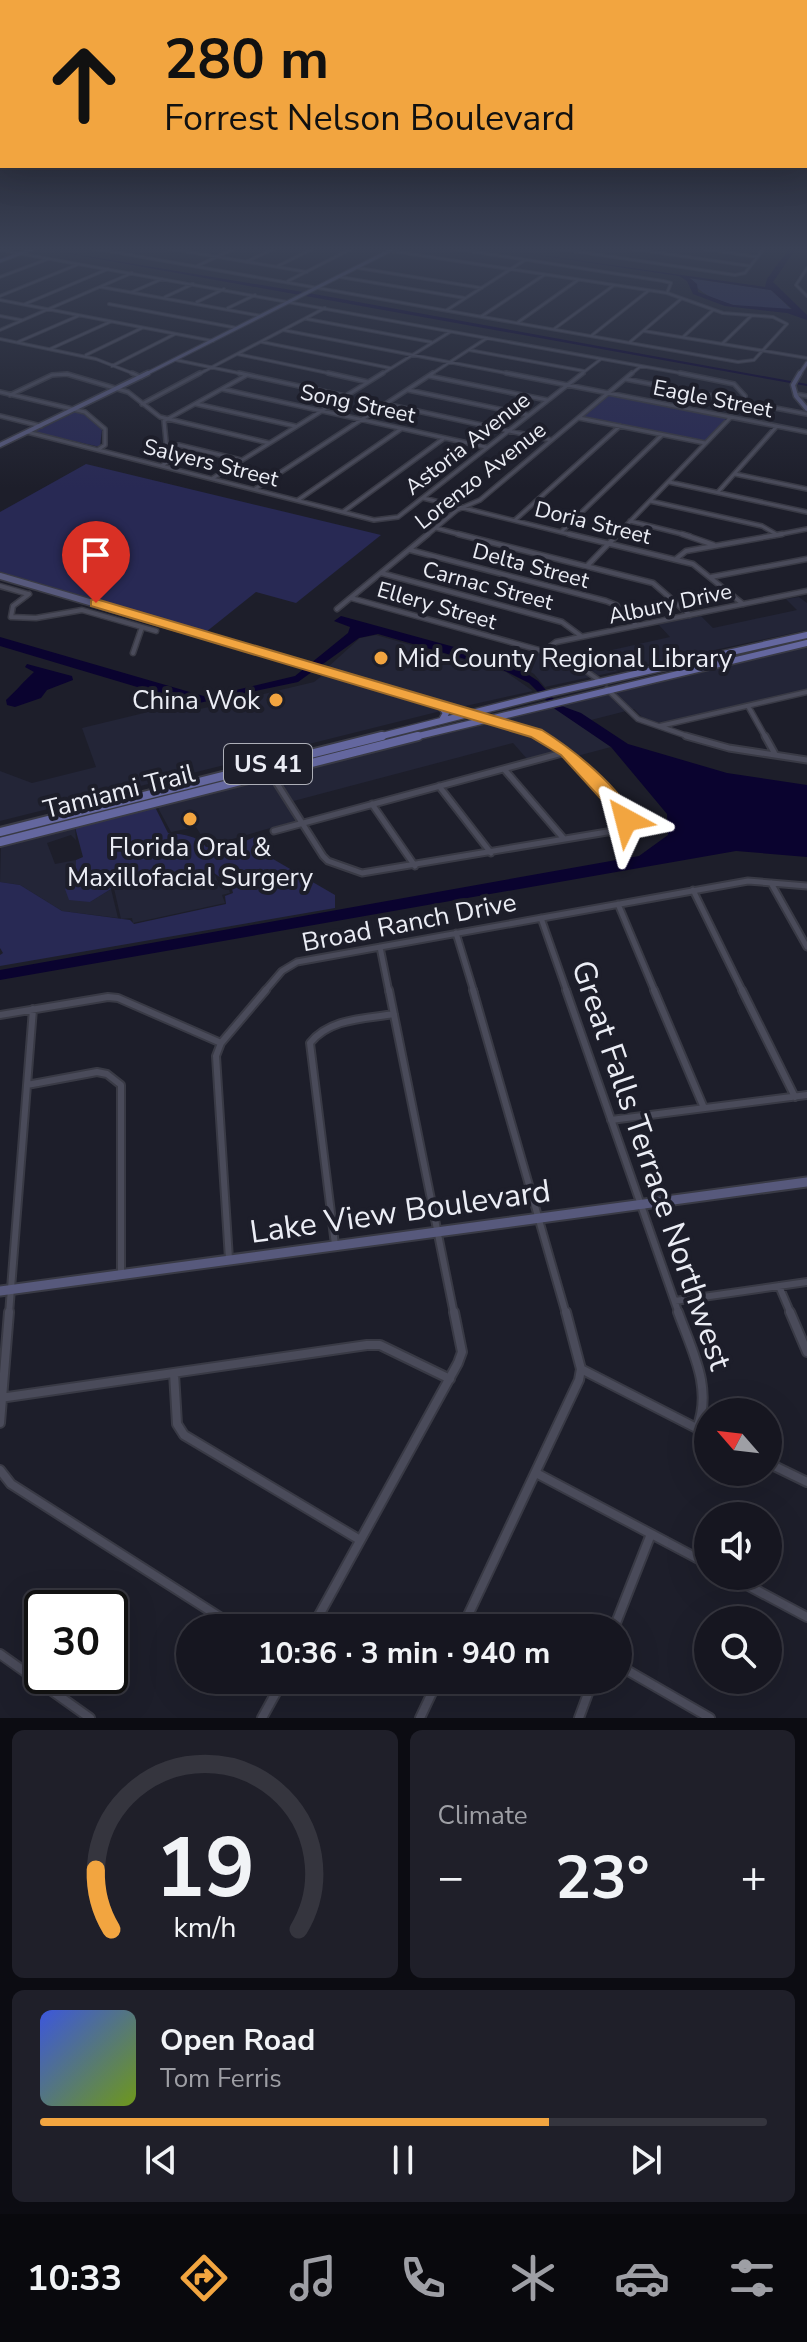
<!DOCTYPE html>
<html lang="en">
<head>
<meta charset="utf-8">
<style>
	:root { --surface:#161620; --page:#1f1f29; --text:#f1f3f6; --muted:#9e9fa5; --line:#35353e; --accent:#f2a540 }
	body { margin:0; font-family:"Nunito Sans",sans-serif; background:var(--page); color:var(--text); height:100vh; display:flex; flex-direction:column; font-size:30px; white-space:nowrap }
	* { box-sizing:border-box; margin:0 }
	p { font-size:26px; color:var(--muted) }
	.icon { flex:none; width:44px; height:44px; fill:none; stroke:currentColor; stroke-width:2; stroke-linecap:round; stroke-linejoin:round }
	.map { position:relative; height:1718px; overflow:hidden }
	.drawer { display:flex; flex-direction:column; gap:12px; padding:12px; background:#0c0c12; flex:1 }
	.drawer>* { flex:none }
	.banner { position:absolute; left:0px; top:0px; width:808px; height:168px; box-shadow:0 8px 32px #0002,0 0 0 2px var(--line); background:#f2a540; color:#111; overflow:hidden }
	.needle { width:52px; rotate:298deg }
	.tools { position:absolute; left:694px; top:1398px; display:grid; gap:16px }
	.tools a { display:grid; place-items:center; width:88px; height:88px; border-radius:50%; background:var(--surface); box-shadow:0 8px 32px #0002,0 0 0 2px var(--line); font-size:40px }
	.speed { position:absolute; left:24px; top:1590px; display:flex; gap:16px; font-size:40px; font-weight:700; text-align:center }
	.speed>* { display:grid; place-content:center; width:104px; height:104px; border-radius:50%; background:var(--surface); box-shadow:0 8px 32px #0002,0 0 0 2px var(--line); line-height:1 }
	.speed .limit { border:4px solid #111; border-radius:12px; background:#fff; color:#111 }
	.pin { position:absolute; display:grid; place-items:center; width:68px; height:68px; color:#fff; margin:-82px -34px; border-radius:50% 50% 50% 0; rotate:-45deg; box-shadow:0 0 8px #0007 }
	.pin .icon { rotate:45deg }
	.me { position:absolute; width:88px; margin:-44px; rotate:322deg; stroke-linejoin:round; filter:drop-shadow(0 0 6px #0008) }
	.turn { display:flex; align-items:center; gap:28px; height:168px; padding:0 32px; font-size:36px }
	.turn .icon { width:104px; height:104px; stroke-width:2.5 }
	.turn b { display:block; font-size:56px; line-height:68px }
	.big { font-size:60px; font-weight:700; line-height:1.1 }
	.drawer .widget { flex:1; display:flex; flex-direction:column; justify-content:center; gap:12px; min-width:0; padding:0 28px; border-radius:12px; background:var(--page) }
	.drawer .dial { align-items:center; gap:0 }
	.dial svg { height:208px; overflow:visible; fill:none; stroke:var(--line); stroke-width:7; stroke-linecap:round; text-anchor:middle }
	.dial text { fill:var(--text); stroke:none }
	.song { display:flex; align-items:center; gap:24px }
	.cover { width:96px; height:96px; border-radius:12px; background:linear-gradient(135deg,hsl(230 70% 55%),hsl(80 70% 35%)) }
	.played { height:8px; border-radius:4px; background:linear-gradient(90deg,var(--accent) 70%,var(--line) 70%) }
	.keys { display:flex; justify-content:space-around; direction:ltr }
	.heat { display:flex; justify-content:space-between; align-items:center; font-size:44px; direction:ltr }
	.drawer .tiles { flex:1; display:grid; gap:12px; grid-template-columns:1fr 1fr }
	.widget:last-child { grid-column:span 2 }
	.trip { position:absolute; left:176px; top:1614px; width:456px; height:80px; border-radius:40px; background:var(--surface); box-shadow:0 8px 32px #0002,0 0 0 2px var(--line); font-weight:700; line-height:80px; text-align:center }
	.tab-bar { display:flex; height:128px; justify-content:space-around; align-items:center; background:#09090d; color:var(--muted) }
	.tab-bar .icon { width:56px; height:56px }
	.tab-bar .selected { color:var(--accent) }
	.tab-bar b { font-size:36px; color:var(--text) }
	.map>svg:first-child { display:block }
	.built { fill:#232537 }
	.green { fill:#282954 }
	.water { fill:#0a032f; fill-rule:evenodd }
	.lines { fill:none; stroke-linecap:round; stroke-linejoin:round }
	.street-far5-casing { stroke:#393a45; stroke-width:4 }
	.street-far4-casing { stroke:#393a45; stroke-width:6 }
	.street-far3-casing { stroke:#393a45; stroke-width:7 }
	.street-far2-casing { stroke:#393a45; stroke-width:9 }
	.street-far1-casing { stroke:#393a45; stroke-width:10 }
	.street-casing { stroke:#393a45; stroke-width:12 }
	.secondary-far3-casing { stroke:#393a45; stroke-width:5 }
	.secondary-far2-casing { stroke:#393a45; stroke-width:7 }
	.secondary-far1-casing { stroke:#393a45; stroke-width:9 }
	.secondary-casing { stroke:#393a45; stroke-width:13 }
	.primary-far1-casing { stroke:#393a45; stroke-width:9 }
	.primary-casing { stroke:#393a45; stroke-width:12 }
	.street-far5 { stroke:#4a4b5a; stroke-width:2 }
	.street-far4 { stroke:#4a4b5a; stroke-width:3 }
	.street-far3 { stroke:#4a4b5a; stroke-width:4 }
	.street-far2 { stroke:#4a4b5a; stroke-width:5 }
	.street-far1 { stroke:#4a4b5a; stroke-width:6 }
	.street { stroke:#4a4b5a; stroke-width:8 }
	.secondary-far3 { stroke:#57597c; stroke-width:3 }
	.secondary-far2 { stroke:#57597c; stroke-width:4 }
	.secondary-far1 { stroke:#57597c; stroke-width:6 }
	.secondary { stroke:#57597c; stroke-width:9 }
	.primary-far1 { stroke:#64679f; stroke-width:6 }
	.primary { stroke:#64679f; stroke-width:8 }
	.route { fill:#f2a540; stroke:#9d6b2a; stroke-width:2 }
	.poi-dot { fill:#f2a540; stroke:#1d1e2a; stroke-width:3 }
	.labels { text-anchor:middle; stroke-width:8; stroke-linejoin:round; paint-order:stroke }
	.far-street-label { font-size:22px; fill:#ebedf5; stroke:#1d1e2a }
	.shield { fill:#1d1e2a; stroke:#adafb8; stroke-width:2 }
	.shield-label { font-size:24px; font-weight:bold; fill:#ebedf5 }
	.poi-label { font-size:26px; fill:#ebedf5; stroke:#1d1e2a; text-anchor:start }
	.street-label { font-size:26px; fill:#ebedf5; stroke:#1d1e2a }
	.near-street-label { font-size:32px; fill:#ebedf5; stroke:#1d1e2a }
</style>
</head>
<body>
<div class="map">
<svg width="807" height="1718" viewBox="0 0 807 1718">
	<rect width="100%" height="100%" fill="#1d1e2a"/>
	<!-- built -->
	<path class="built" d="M799,597L807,603V630L545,687L534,674L517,664L534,646L576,658L670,637L658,624L701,616L713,628L797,610L786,599Z
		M376,635L506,672L533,691L461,707L328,667L360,638Z
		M807,647V690L662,723L645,720L634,709L591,720L559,705Z
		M323,675L441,711L0,821V771L32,783L96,767L82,728L177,705L200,709L314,682Z
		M553,706L611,747L577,756L569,750L528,760L513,743L286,803L295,821L208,846L196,827L171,832L157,806Z
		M75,827L76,840L71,835L47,843L55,864L76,860V871L65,889L90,902L111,889L118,918L62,911L20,885L0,882L1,845Z
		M156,875L168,878L173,883L215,875L220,887L228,885L230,893L222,895L225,903L133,923L132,918L121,919L113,884Z"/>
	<!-- green -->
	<path class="green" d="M688,278L771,290L792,310C757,309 710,309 688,278Z
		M609,395L727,418L704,442L582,417Z
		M77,411L85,414L102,429L100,447L34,432Z
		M86,464L381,535L296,603L256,592L206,632L0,573V512Z
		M155,807L168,833C180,834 198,835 206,847L228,849L263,833L273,859L335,895V908L0,966V955L3,953L0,948V882L20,885L62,911L130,920L134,924L226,904L225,896L233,893L231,885L214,873L156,874L112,883L111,889L90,902L69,900L65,889L76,871V860L83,857L75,827Z"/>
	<!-- water -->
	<path class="water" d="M32,247L303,292L807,384V386Z
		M484,247L765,287L767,279L790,247H797L773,282L807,315V320L787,313L725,306L693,294L687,281L679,276ZM690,278L771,290L792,309L733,305L698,292L697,284Z
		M341,616L509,662L538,681L559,705L581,713L628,744L727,773L807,785V857L736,851L0,980V970L639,856L668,835L667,814L611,747L555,709L529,683L503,670L378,634L359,638L298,682L194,704L0,646V637L207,697L295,676L348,633L350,627L334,621Z
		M27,664L72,676L73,680L47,690L41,698L15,707L7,705L6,700C17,690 23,682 34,672L25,667Z"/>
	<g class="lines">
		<!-- street-far5 casing -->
		<g class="street-far5-casing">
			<path id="street-far5" d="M85,247L738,362L754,360L787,324L773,317L723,313L667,293L391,251
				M159,247L307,272
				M443,247L663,281L671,283L667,293
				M546,247L735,275L745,273L765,247
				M619,247L750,266
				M692,247L757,257
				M0,250L691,375
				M246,262L277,247
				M197,266L238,247
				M278,266L316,247
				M358,268L482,288
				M807,268L796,285L807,296
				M0,277L48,259
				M340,277L465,298
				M288,281L355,247
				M101,287L262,316
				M132,292L162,279
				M0,296L79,264
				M165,297L193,284
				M0,300L213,341
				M197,302L224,289
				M25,304L108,269
				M109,304L237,328
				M228,308L255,295
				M447,310L525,260
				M0,316L21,320
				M482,316L544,275
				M307,319L431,342
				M517,323L578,280
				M554,329L613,286
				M0,330L132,273
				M283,330L516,375
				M644,331L807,358
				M591,336L648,291
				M683,337L713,310
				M0,339L96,359L137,375
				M18,342L78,316
				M262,342L390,368
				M630,342L681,299
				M722,344L751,316
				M50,349L110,322
				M469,350L584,371
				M237,354L337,375
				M86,355L142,328
				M176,360L248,375
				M112,366L175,334
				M51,375H72
				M197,375L325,308
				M380,375L450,332
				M430,375L487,338
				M580,375L601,359
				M630,375L641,366"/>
		</g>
		<!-- street-far4 casing -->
		<g class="street-far4-casing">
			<path id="street-far4" d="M132,373L141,377
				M239,373L345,396
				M328,373L368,382
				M506,373L807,432
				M680,373L734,384L745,396L743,402
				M429,376L547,400
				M625,379L807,414
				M222,389L486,447
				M408,390L528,415
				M0,392L85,412L105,429V445L99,449
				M795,394L807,396
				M10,395L52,375L67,374L128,392L160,417L269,443
				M142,404L200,373
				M196,404L295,426
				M385,404L551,440
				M0,416L41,426
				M579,418L705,443
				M27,432L374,520L398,517L583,373
				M165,445H179L241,460
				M163,465L168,461L164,421L247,375
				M735,474L807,489
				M213,478L383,373
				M669,482L807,512
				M255,489L433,373
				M718,492L776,427
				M423,498L577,536
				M298,500L401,429
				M650,501L762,526L776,534
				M343,512L443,439
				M515,520L620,426
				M630,521L690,536
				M436,528L466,536
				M562,531L662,435
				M426,536L457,510L480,500L632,373
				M616,536L730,418
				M771,536L807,529"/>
		</g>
		<!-- street-far3 casing -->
		<g class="street-far3-casing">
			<path id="street-far3" d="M458,534L653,583L690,615
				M569,534L693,564L743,604
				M682,534L714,545
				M410,550L606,601L616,605L636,625
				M676,559L686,551L782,534
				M587,566L618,534
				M381,573L562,622L581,636
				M711,577L807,559
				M0,586L28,594
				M29,594L13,606L11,617L36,618L82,610L156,631
				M351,598L568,658L600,681
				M337,609L428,534
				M543,652L556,642L807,591
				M133,653L142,627
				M607,689L638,719L693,738
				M748,706L766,738
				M491,720L543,738
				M660,726L807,692"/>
		</g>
		<!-- street-far2 casing -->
		<g class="street-far2-casing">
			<path id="street-far2" d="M686,736L729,748L807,760
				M765,736L775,754
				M504,769L564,839
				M271,774L323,856L328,861L362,873L619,830L626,820L622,811L561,747L539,736
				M439,786L491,853
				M372,804L415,866
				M274,831L566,752
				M771,883L807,947
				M693,890L743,992
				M618,904L655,992
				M541,918L567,992
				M456,933L474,992
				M380,947L389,992
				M264,992L282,971L297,962L748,881L807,886"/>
		</g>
		<!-- street-far1 casing -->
		<g class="street-far1-casing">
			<path id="street-far1" d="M389,990L454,1314
				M473,990L566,1314
				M566,990L679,1314
				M654,990L704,1108
				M742,990L795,1097
				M0,1015L108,997L118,998L221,1043
				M27,1085L97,1072L107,1074L121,1085V1273
				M611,1120L807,1095
				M335,1245L310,1043C330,1018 365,1019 394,1014
				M229,1259L216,1056L221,1043L266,990
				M779,1286L791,1314
				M675,1301L807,1282
				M9,1314L33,1009"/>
		</g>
		<!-- street casing -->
		<g class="street-casing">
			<path id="street" d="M678,1312C692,1351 713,1388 697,1428
				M790,1312L807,1352
				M581,1369L708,1434
				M174,1373L177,1424L184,1435L360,1540
				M0,1398L367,1345H380L450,1379
				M0,1423L9,1312
				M768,1463L807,1482
				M0,1470L11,1484L237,1628
				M536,1473L708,1564
				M730,1576L807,1617
				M312,1628L458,1363L462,1352L454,1312
				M462,1628L579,1380L581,1369L566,1312
				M614,1628L651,1534
				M0,1654L90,1718
				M618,1665L710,1718
				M262,1718L283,1680
				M420,1718L438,1680
				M579,1718L593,1680"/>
		</g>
		<!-- secondary-far3 casing -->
		<g class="secondary-far3-casing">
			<path id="secondary-far3" d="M0,261L38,247
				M144,375L397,247
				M799,375L807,363"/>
		</g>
		<!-- secondary-far2 casing -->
		<g class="secondary-far2-casing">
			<path id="secondary-far2" d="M800,373L793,385L796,396L807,409
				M0,445L148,373"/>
		</g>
		<!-- secondary-far1 casing -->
		<g class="secondary-far1-casing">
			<path id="secondary-far1" d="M0,576L487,718"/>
		</g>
		<!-- secondary casing -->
		<g class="secondary-casing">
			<path id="secondary" d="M0,1291L807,1182"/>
		</g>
		<!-- primary-far1 casing -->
		<g class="primary-far1-casing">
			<path id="primary-far1" d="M439,704L446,713L442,720
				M374,738L551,693L807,635
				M410,738L807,643"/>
		</g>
		<!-- primary casing -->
		<g class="primary-casing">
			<path id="primary" d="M0,832L382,736
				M0,842L418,736"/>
		</g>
		<!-- street-far5 -->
		<use href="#street-far5" class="street-far5"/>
		<!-- street-far4 -->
		<use href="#street-far4" class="street-far4"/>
		<!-- street-far3 -->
		<use href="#street-far3" class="street-far3"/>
		<!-- street-far2 -->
		<use href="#street-far2" class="street-far2"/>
		<!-- street-far1 -->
		<use href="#street-far1" class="street-far1"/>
		<!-- street -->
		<use href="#street" class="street"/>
		<!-- secondary-far3 -->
		<use href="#secondary-far3" class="secondary-far3"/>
		<!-- secondary-far2 -->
		<use href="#secondary-far2" class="secondary-far2"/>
		<!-- secondary-far1 -->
		<use href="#secondary-far1" class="secondary-far1"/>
		<!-- secondary -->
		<use href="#secondary" class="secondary"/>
		<!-- primary-far1 -->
		<use href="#primary-far1" class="primary-far1"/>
		<!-- primary -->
		<use href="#primary" class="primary"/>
	</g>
	<!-- sky -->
	<linearGradient id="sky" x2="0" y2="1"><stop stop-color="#101017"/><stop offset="0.51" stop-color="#3a4155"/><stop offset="1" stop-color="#3a4155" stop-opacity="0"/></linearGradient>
	<rect width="807" height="488" fill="url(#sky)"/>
	<!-- route -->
	<path class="route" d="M96,599L542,730C571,748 622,788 634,820L632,824H619L614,813L561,755L531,737L91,606V600Z"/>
	<!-- markers -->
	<g class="poi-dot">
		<circle cx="381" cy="658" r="8"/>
		<circle cx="276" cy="700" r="8"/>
		<circle cx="190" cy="819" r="8"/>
	</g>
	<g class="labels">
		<!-- far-street labels -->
		<g class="far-street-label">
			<text transform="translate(713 398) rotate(11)" y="8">Eagle Street</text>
			<text transform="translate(358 403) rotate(12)" y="8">Song Street</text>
			<text transform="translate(467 443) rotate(-38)" y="8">Astoria Avenue</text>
			<text transform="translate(211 462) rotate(14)" y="8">Salyers Street</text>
			<text transform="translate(480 475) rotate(-38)" y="8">Lorenzo Avenue</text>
			<text transform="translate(593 522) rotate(14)" y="8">Doria Street</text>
			<text transform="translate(531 565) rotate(15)" y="8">Delta Street</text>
			<text transform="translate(488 585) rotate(15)" y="8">Carnac Street</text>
			<text transform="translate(670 603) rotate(-12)" y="8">Albury Drive</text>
			<text transform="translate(437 605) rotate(16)" y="8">Ellery Street</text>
		</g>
		<!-- shield labels -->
		<rect class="shield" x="224" y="744" width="88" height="40" rx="6"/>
		<g class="shield-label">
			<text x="268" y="772">US 41</text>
		</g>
		<!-- poi labels -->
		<g class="poi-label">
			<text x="397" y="667">Mid-County Regional Library</text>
			<text x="260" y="709" text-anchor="end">China Wok</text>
			<text x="190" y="856" text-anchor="middle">Florida Oral &amp;<tspan x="190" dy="30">Maxillofacial Surgery</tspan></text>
		</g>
		<!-- street labels -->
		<g class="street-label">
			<text transform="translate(119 791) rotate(-14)" y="9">Tamiami Trail</text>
			<text transform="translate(409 922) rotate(-11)" y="9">Broad Ranch Drive</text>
		</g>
		<!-- near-street labels -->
		<g class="near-street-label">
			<text transform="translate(652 1165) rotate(71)" y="11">Great Falls Terrace Northwest</text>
			<text transform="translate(400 1211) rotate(-8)" y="11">Lake View Boulevard</text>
		</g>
	</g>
</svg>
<div class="tools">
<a><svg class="needle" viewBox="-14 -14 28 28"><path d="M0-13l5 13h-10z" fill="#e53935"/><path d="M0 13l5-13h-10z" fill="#9e9fa5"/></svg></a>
<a><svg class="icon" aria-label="sound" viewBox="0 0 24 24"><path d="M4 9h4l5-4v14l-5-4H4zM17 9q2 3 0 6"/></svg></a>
<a><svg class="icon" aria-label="search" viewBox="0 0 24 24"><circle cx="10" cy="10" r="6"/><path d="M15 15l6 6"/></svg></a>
</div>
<div class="speed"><div class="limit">30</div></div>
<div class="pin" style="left:96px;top:603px;background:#d93025"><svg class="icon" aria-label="arrive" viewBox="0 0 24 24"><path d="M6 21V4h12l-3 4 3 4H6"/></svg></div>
<svg class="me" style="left:626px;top:820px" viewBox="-20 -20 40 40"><path d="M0-17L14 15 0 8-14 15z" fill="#f2a540" stroke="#fff" stroke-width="4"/></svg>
<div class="trip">10:36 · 3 min · 940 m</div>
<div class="banner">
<div class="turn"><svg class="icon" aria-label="ahead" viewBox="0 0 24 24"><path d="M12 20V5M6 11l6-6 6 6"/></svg><div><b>280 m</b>Forrest Nelson Boulevard</div></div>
</div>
</div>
<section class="drawer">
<div class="tiles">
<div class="widget dial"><svg viewBox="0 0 100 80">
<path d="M14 69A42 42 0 1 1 86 69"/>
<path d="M14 69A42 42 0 0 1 8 46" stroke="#f2a540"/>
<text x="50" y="56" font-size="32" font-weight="700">19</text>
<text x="50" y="72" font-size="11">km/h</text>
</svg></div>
<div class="widget"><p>Climate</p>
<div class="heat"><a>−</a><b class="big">23°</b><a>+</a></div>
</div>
<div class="widget">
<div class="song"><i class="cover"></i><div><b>Open Road</b><p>Tom Ferris</p></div></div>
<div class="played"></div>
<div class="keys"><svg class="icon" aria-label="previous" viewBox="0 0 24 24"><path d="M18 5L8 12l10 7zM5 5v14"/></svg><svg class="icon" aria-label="pause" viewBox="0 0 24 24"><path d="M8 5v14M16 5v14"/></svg><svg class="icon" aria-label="next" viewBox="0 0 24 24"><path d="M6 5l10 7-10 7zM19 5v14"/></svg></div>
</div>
</div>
</section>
<nav class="tab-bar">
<b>10:33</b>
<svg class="icon selected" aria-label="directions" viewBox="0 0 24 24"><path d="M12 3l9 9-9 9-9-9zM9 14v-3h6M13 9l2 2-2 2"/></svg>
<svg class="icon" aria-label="music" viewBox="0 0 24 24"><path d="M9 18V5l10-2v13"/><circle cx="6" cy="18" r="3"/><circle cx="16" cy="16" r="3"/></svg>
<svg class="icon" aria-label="phone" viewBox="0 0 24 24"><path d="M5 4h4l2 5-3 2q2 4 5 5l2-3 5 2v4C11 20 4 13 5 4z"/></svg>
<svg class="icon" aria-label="climate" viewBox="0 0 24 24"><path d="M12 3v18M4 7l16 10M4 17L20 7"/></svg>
<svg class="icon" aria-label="car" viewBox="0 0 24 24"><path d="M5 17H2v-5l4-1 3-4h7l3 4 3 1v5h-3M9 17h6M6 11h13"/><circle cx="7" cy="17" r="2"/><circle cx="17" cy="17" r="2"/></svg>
<svg class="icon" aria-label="filters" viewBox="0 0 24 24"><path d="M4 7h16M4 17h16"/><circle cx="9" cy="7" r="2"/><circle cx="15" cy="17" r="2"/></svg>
</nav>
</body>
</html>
